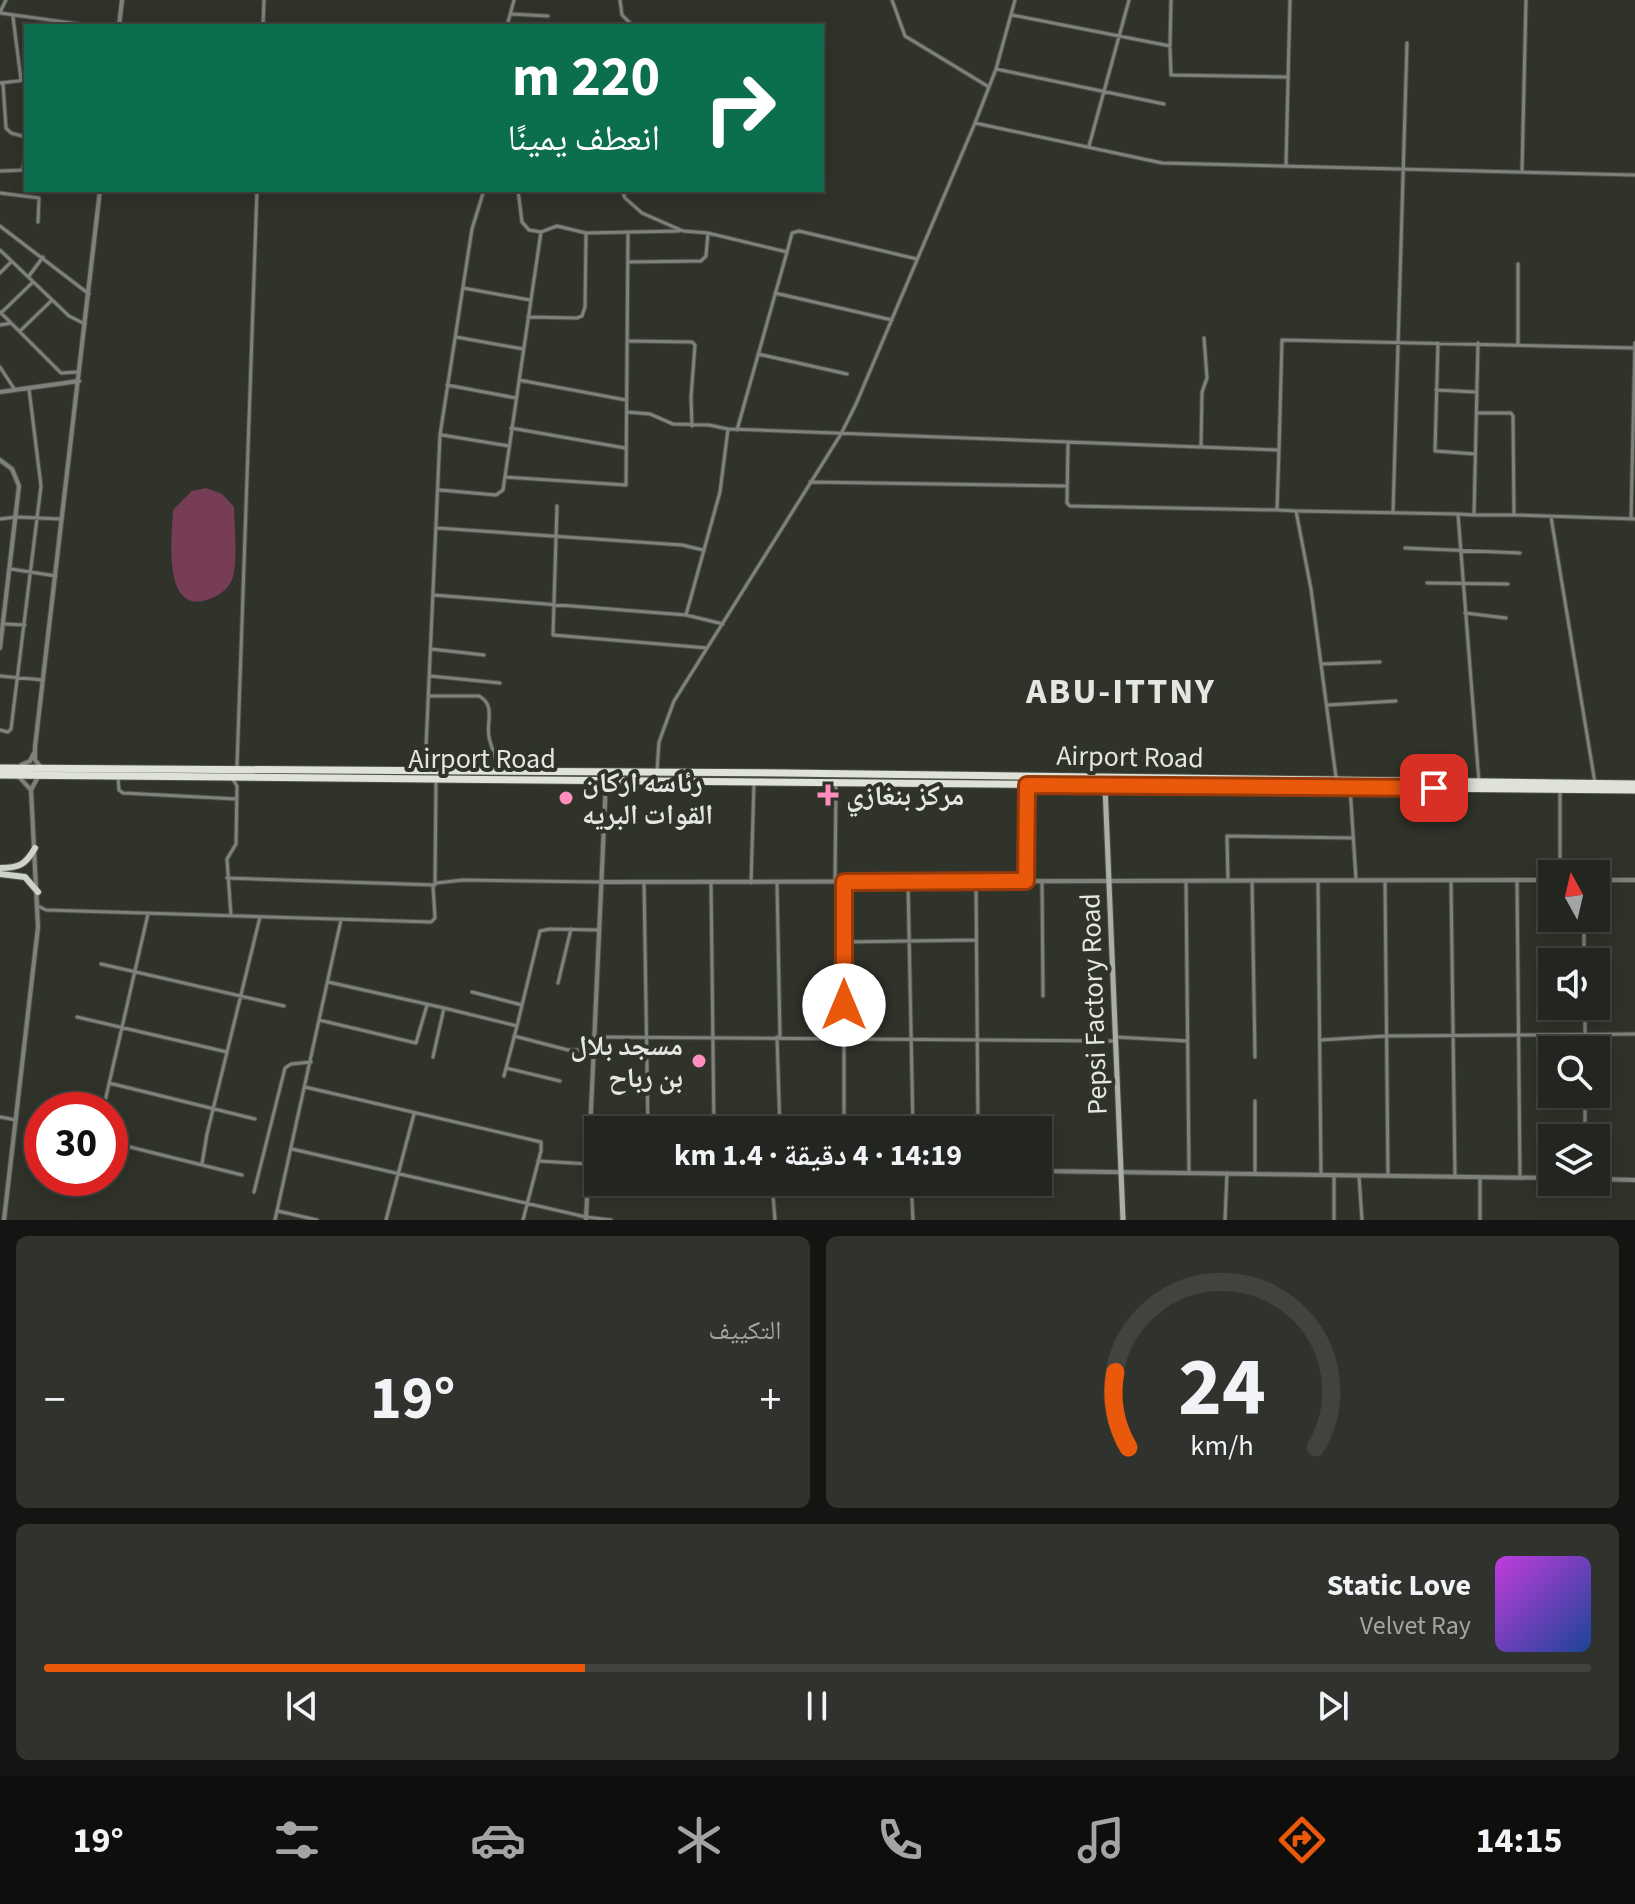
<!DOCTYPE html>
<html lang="ar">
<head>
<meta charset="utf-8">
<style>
	:root { --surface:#232620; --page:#2f322d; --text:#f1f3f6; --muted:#a3a5a5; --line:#40433e; --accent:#ea580c }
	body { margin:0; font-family:"Source Sans 3","Noto Naskh Arabic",sans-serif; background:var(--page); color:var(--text); direction:rtl; height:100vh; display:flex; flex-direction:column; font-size:30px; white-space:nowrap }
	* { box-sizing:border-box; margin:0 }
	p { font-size:26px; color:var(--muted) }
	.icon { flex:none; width:44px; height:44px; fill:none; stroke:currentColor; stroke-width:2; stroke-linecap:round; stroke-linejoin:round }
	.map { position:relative; height:1220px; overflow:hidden; direction:ltr }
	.details { display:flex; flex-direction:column; gap:16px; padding:16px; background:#131512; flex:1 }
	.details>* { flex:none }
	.banner { position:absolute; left:24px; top:24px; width:800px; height:168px; border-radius:0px; box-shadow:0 4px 20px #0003,0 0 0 2px var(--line); direction:rtl; background:#0b6e4f; color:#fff; overflow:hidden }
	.needle { width:52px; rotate:352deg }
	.fabs { position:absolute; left:1538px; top:860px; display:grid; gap:16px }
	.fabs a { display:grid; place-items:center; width:72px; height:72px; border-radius:0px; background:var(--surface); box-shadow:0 4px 20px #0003,0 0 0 2px var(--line); font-size:40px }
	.speed { position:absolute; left:24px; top:1092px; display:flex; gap:16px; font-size:40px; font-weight:700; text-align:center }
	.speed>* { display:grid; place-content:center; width:104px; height:104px; border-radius:50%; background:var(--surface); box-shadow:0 4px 20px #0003,0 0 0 2px var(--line); line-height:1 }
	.speed .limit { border:12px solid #d22; background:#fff; color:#111 }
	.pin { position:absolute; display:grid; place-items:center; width:68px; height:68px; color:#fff; margin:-34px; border-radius:16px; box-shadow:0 4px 12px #0006 }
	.me { position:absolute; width:88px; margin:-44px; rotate:0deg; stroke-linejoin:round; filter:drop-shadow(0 0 6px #0008) }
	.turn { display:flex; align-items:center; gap:28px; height:168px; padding:0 32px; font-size:36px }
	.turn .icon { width:104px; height:104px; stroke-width:2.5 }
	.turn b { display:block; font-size:56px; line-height:68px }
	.big { font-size:60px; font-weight:700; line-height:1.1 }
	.details .tile { flex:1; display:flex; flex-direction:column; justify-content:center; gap:12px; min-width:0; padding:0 28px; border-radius:12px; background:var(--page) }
	.details .dial { align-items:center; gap:0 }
	.dial svg { height:208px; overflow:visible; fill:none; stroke:var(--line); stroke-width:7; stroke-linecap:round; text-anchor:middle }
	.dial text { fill:var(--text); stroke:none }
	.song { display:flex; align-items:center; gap:24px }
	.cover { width:96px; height:96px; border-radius:12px; background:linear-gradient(135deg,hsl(290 70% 55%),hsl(220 70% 35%)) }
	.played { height:8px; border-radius:4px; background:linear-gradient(90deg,var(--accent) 35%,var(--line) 35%) }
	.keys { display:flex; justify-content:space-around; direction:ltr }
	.heat { display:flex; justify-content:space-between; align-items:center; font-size:44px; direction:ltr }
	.details .tiles { flex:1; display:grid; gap:16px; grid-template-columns:1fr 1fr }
	.tile:last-child { grid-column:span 2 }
	.trip { position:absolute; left:584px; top:1116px; width:468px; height:80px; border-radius:0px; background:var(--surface); box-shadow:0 4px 20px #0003,0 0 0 2px var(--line); font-weight:700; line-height:80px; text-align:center; direction:rtl }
	.tab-bar { display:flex; height:128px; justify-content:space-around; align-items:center; background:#0e0f0d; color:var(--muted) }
	.tab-bar .icon { width:56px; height:56px }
	.tab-bar .active { color:var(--accent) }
	.tab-bar b { font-size:36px; color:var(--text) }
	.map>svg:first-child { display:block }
	.green { fill:#783d56 }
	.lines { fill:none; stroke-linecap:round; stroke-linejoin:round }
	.minor-casing { stroke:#4c5047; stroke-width:5 }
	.tertiary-casing { stroke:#4c5047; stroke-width:6 }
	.secondary-casing { stroke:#4c5047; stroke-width:7 }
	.primary-casing { stroke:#4c5047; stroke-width:8 }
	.trunk-casing { stroke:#4c5047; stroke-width:9 }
	.minor { stroke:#7f817c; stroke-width:3 }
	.tertiary { stroke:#7f817c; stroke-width:4 }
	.secondary { stroke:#acafa7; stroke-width:5 }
	.primary { stroke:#ced2c8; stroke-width:6 }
	.trunk { stroke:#dee2d7; stroke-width:7 }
	.route-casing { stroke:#983908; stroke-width:20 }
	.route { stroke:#ea580c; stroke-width:14 }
	.poi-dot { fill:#fe8ebd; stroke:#2f332a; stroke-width:3 }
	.labels { text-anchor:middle; stroke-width:8; stroke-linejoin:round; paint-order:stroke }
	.street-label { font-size:28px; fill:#e4e7e1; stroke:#2f332a }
	.poi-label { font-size:28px; font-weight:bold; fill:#e4e7e1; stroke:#2f332a; text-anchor:start }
	.district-label { font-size:36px; font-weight:bold; letter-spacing:2px; fill:#e4e7e1; stroke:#2f332a }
</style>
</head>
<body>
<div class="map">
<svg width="1635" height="1220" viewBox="0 0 1635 1220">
	<rect width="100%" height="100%" fill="#2f332a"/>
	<!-- green -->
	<path class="green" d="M206,488L222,494L234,507C234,526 238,558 233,576C231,586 222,594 212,598C161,620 172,536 173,510L192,491Z"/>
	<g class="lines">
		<!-- minor casing -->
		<g class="minor-casing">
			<path id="minor" d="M620,0L622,15L633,26
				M892,0L905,36L989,87
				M0,12L6,0
				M0,13L93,26
				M511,14L548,16
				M1012,15L1170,46L1171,0
				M13,17L21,80
				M263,26L264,0
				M507,26L514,0
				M1170,48L1171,75L1288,77
				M996,69L1164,104
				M0,83L26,80
				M3,83L6,128L11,133L26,137
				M975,123L1162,163L1635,175
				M1089,146L1129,0
				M1286,164L1290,0
				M23,168L26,148
				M0,171L26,170
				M1522,171L1526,0
				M518,190L522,222L529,230L541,232L557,226L586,233L679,231
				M622,190L625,198L642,213L683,231L708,233L787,252L737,430
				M0,193L39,198L38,222
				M0,226L89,294
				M0,250L69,316L85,324
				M787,252L792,233L799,231L917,259
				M628,262L701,261L706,256L708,233
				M0,273L11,262
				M29,276L43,257
				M463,288L530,300
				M775,293L892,320
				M0,312L61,373L78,372
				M1,313L33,282
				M528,317L577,318L582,316L585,307L586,235
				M0,325L11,323
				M20,331L51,301
				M456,337L523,349
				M629,341L692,342L695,345L691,397L692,426
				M1438,343L1435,451L1475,454
				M1478,343L1474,515L1458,514L1479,782
				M1518,344V264
				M758,354L847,374
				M0,367L15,390
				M519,380L626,400
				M447,385L516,398
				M1436,390L1476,392
				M627,412L650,414L673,424L709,425L728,429
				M511,428L625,448
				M442,435L509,446
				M1068,443L1067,503L1070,506L1277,510L1279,450
				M1201,446L1202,392L1207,378L1204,338
				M505,477L626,485L628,232
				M810,482L1066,486
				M440,490L496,495L503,490L541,232
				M557,506L553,635L707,648
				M1277,510L1296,511L1311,589L1336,777
				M1298,511L1458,514
				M1393,513L1407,43
				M1474,515H1514L1513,416L1511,413H1478
				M1515,515L1635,519
				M1551,517L1595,783
				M0,519L16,517L60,519
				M1631,519L1635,343
				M437,528L682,545L703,550
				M1405,548L1520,553
				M11,569L56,576
				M1427,583L1508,584
				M433,595L686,615L723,624
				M1465,613L1506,618
				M686,615L720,492L728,429L1279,450L1282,340L1635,348
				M5,624L25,625
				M431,649L484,655
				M1321,664L1380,662
				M0,676L43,680
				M430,676L500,683
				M429,696H479C496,705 486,722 489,737C491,747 496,757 498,768
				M1328,705L1396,701
				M0,730L8,732L11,729L41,486L29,389
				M237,766L257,190
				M425,770L440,435L472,229L484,190
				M657,771L659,742L674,701L841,434L856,404L975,123L996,69L1015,0
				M118,777L119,790L123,793L237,799
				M1350,787L1356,879
				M1560,790V874
				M227,878L435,885L436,780
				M1252,880L1255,1057
				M1318,880L1321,1175
				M1026,881L1027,785
				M1042,881L1043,996
				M1186,881L1189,1173
				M1228,881L1227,836L1353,838
				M1385,881L1388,1176
				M1451,881L1455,1177
				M644,882L648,1130
				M835,882L836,786
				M844,882V1130
				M908,882L913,1130
				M976,882L978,1130
				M1517,882L1520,1178
				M436,883L463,880L599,882
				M711,883L714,1130
				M751,883L754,783
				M777,883L780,1037
				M38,906L46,910L431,922L435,918L433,886
				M231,916L227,859L236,844L237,786L232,778
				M1584,918V962
				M844,942L976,940
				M101,964L284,1006
				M328,982L444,1008L433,1057
				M558,983L571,929
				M472,992L522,1005
				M1585,1006V1050
				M444,1008L517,1026L540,931L550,929L599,930
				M77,1017L227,1052
				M319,1020L416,1043L427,1005
				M514,1036L568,1050H593
				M595,1037L1115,1041
				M777,1037L780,1130
				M1115,1037L1187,1041
				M1320,1040L1386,1036L1635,1034
				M506,1068L560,1081
				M504,1076L517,1026
				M109,1083L255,1119
				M305,1087L541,1142V1151L523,1220
				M1585,1094V1138
				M1255,1101V1174
				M103,1110L148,914
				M0,1117L16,1120
				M110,1142L242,1175
				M292,1149L586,1217L611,1220
				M538,1161L589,1164
				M202,1164L207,1134L260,917
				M1334,1175V1220
				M1359,1176L1362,1220
				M1480,1177V1220
				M772,1182L775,1220
				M911,1182L913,1220
				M254,1192L285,1068L291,1064L311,1062
				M278,1211L317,1220
				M275,1220L341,920
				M386,1220L414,1114
				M1225,1220L1227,1173"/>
		</g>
		<!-- tertiary casing -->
		<g class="tertiary-casing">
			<path id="tertiary" d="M119,26L122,0
				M0,392L79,381
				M0,460L12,469L19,486L0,648
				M21,765L30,761L34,753
				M40,766L35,760V747L100,190
				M19,777L31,790
				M1596,880H1635
				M601,882L1552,880
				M1038,1171L1552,1178
				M1596,1179L1635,1180
				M4,1220L38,927L31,790L39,775
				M586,1220L606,781"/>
		</g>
		<!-- secondary casing -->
		<g class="secondary-casing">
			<path id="secondary" d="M1105,786L1123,1220"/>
		</g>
		<!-- primary casing -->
		<g class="primary-casing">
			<path id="primary" d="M0,868C20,868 26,864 35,848
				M0,874L25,877L38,892"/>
		</g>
		<!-- trunk casing -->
		<g class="trunk-casing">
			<path id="trunk" d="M0,768L786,773L1635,784
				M0,775L1635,790"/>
		</g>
		<!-- minor -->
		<use href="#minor" class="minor"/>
		<!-- tertiary -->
		<use href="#tertiary" class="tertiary"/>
		<!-- secondary -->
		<use href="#secondary" class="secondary"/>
		<!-- primary -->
		<use href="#primary" class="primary"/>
		<!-- trunk -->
		<use href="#trunk" class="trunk"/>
	</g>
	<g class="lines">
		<!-- route casing -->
		<g class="route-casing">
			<path id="route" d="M844,1005V882L1026,881L1027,785L1434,788"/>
		</g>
		<!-- route -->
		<use href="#route" class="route"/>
	</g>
	<!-- markers -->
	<g class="poi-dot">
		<path d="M824 783h8v8h8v8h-8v8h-8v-8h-8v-8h8z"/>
		<circle cx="566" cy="798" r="8"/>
		<circle cx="699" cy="1061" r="8"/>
	</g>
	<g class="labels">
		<!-- street labels -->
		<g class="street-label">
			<text transform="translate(1130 756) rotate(1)" y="10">Airport Road</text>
			<text x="482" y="768">Airport Road</text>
			<text transform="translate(1093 1004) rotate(-92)" y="10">Pepsi Factory Road</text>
		</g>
		<!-- poi labels -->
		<g class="poi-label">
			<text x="582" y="792">رئاسه اركان<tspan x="582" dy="32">القوات البريه</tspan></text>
			<text x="846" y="805">مركز بنغازي</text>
			<text x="683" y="1055" text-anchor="end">مسجد بلال<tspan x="683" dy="32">بن رباح</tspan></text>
		</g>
		<!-- district labels -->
		<g class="district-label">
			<text x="1121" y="703">ABU-ITTNY</text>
		</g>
	</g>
</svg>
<div class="fabs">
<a><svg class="needle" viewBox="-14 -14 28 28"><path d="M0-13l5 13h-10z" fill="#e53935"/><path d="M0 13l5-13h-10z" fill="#a3a5a5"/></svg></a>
<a><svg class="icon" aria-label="sound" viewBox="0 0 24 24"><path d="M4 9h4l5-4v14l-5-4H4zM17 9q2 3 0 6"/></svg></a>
<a><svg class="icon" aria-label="search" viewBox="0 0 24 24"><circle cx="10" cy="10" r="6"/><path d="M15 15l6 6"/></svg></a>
<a><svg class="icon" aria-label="layers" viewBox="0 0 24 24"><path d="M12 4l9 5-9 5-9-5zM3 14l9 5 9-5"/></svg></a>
</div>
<div class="speed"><div class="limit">30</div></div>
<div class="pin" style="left:1434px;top:788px;background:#d93025"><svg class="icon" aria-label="arrive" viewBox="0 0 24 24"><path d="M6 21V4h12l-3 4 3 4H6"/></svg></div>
<svg class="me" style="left:844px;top:1005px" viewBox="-20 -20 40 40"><circle r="19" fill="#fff"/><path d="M0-13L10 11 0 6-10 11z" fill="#ea580c"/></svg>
<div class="trip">14:19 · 4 دقيقة · 1.4 km</div>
<div class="banner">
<div class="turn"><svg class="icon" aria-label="right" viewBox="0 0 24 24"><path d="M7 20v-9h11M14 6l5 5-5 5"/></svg><div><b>220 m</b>انعطف يمينًا</div></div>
</div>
</div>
<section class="details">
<div class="tiles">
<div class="tile dial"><svg viewBox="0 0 100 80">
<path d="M14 69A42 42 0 1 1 86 69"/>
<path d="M14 69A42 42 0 0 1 9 40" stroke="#ea580c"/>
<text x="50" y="56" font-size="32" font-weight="700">24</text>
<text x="50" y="72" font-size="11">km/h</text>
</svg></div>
<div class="tile"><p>التكييف</p>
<div class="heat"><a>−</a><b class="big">19°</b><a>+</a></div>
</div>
<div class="tile">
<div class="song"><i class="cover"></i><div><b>Static Love</b><p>Velvet Ray</p></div></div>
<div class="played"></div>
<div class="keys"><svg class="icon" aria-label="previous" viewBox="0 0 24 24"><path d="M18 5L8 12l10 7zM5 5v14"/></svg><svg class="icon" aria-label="pause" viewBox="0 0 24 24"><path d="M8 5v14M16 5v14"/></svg><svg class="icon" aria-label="next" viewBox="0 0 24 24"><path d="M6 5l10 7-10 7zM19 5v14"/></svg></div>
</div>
</div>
</section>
<nav class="tab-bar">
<b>14:15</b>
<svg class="icon active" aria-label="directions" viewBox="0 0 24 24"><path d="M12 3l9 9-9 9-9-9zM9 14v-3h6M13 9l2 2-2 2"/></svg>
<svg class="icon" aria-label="music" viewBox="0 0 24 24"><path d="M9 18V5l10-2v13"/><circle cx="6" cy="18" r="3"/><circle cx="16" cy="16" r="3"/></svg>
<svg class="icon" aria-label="phone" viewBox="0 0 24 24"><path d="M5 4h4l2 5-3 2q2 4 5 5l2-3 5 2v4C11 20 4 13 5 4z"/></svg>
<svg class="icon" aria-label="climate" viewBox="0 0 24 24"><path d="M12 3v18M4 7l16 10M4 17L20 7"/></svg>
<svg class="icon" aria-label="car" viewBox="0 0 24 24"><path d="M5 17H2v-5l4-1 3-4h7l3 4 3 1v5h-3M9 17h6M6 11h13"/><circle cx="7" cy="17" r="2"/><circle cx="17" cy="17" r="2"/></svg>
<svg class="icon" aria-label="filters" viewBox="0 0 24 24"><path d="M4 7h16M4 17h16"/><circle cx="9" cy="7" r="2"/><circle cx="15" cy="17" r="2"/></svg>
<b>19°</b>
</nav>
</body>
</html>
